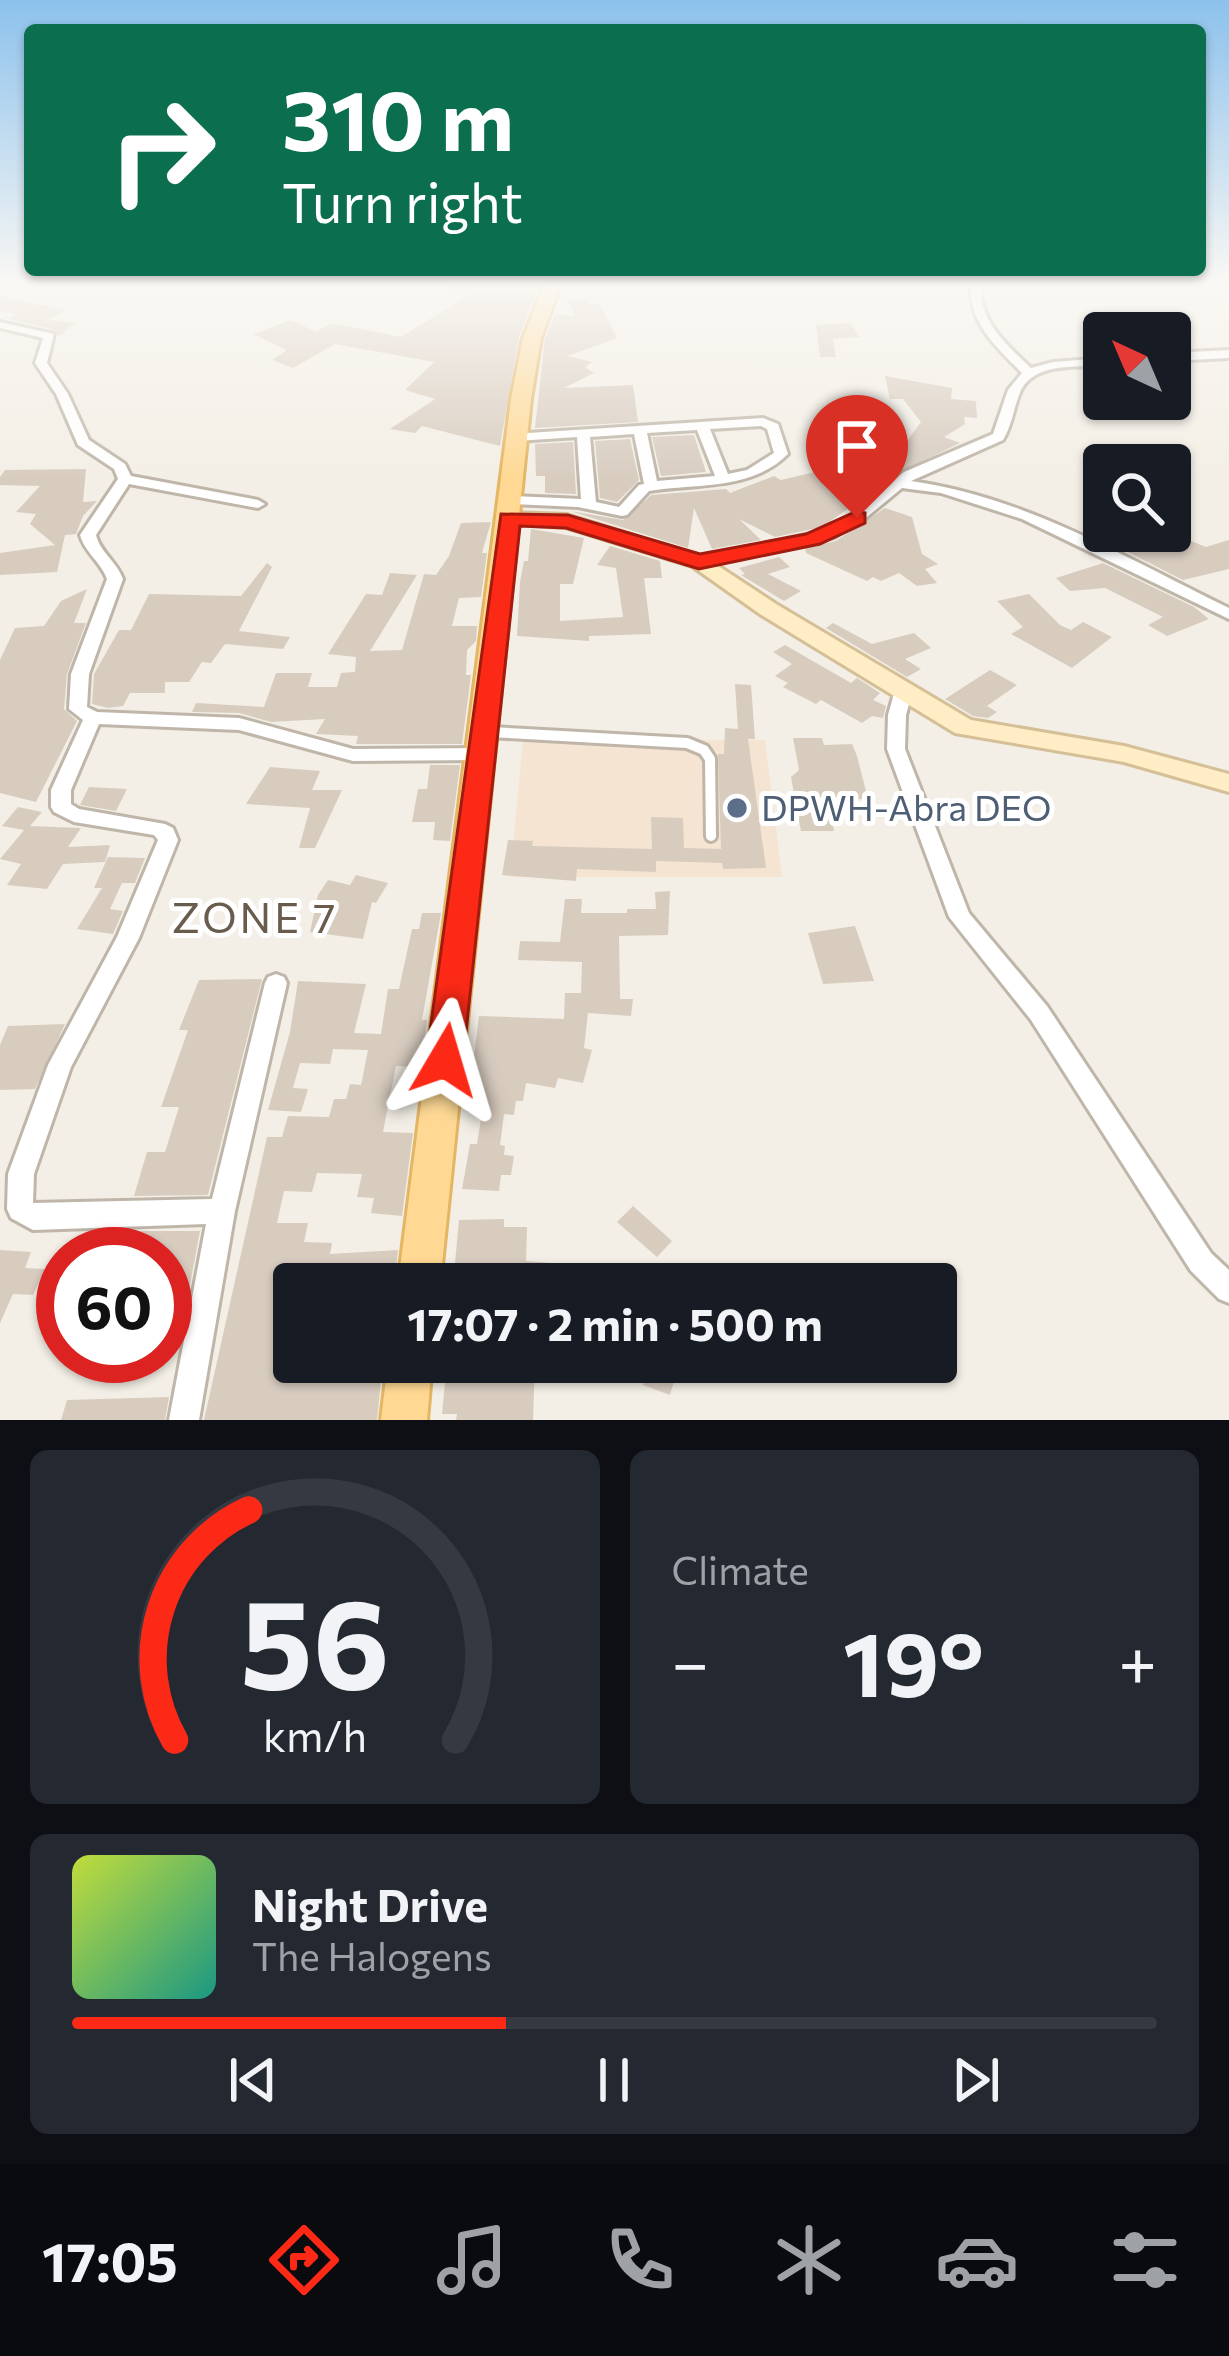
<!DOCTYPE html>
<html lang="en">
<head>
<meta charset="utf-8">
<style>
	:root { --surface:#171b24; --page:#242831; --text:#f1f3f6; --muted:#9ea1a6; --line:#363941; --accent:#fb2916 }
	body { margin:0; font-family:Commissioner,sans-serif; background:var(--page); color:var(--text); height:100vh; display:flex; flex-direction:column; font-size:45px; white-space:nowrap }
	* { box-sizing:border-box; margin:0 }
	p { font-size:39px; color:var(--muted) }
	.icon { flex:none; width:66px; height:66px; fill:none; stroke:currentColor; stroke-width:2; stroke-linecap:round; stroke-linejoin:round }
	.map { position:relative; height:1420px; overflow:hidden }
	.details { display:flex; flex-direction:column; gap:30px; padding:30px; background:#0d0f14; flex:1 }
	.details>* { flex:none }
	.hud { position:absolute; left:24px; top:24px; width:1182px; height:252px; border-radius:12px; box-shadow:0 3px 9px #0004; background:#0b6e4f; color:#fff; overflow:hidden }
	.needle { width:78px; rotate:316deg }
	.buttons { position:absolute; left:1083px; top:312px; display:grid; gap:24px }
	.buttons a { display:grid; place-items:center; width:108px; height:108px; border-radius:12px; background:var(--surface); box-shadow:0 3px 9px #0004; font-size:60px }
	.speed { position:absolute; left:36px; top:1227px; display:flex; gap:24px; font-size:60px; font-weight:700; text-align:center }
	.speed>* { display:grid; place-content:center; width:156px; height:156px; border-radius:50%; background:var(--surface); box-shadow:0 3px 9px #0004; line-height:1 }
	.speed .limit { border:18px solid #d22; background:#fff; color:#111 }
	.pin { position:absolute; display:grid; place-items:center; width:102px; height:102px; color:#fff; margin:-123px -51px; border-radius:50% 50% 50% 0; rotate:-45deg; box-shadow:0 0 12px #0007 }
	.pin .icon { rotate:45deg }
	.me { position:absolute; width:132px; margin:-66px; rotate:7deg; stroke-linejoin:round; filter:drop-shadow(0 0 9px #0008) }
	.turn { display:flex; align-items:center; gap:42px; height:252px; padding:0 60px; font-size:54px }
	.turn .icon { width:156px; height:156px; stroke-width:2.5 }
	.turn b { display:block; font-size:84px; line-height:102px }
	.big { font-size:90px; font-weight:700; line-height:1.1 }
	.details .widget { flex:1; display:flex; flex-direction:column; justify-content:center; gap:18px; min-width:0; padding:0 42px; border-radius:18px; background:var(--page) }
	.details .dial { align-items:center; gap:0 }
	.dial svg { height:312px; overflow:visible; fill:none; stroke:var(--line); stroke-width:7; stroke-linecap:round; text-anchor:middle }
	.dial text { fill:var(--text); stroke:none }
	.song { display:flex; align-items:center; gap:36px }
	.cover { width:144px; height:144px; border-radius:18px; background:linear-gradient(135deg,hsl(70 70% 55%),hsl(170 70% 35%)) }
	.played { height:12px; border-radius:6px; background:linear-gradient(90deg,var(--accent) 40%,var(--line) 40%) }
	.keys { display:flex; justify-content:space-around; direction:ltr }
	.heat { display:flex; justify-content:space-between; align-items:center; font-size:66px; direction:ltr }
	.details .tiles { flex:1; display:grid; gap:30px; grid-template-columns:1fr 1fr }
	.widget:last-child { grid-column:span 2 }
	.trip { position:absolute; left:273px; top:1263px; width:684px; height:120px; border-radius:12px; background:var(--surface); box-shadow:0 3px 9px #0004; font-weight:700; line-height:120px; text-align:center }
	.tab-bar { display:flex; height:192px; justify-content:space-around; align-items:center; background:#090b0e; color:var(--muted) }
	.tab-bar .icon { width:84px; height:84px }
	.tab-bar .current { color:var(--accent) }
	.tab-bar b { font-size:54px; color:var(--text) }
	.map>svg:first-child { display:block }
	.commercial { fill:#f5e4d1 }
	.building { fill:#d8ccbf }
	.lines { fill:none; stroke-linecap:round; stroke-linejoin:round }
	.lane-casing { stroke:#bfb6a9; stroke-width:16 }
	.street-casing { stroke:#bfb6a9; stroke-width:6 }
	.secondary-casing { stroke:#d4bf96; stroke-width:6 }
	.primary-casing { stroke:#e4b563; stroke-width:6 }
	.lane { stroke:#fff; stroke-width:10 }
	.street { fill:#fff; fill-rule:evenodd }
	.secondary { fill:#ffedc5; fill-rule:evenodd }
	.primary { fill:#ffd994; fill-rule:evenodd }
	.route { fill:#fb2916; stroke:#a31b0e; stroke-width:3 }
	.service-dot { fill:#5c6f8a; stroke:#fff; stroke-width:4.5 }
	.labels { text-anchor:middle; stroke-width:10; stroke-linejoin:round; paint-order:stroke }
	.service-label { font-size:36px; fill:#4e5e75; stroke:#fff; text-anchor:start }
	.quarter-label { font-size:42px; letter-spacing:3px; fill:#695c4d; stroke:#fff }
</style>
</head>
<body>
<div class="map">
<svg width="1229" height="1420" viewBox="0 0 1229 1420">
	<rect width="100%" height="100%" fill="#f3efe6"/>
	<!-- commercial -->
	<path class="commercial" d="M523,740H765L782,877H510Z"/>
	<!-- building -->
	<path class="building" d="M441,281H541L519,337L500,446L422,426L415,433L390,429L435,399L405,390L434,362L335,344L293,368L272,360L287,350L253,334L291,320L316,332L331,323L401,337L471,294L441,288Z
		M0,296L65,310L47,320L75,323L59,336L55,330L9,319L15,314L0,311Z
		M588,299L590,304H600L617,338L568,356L592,362L585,367L594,373L564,388L633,385L638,422L535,428L545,339L555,314L575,316L568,300Z
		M850,323L860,337L833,339L836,357H820L816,325Z
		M885,376L952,388L951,399L976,401L977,418L964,417L965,424L944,437L960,443L875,484L879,487L822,527L775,537L739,519L761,540L712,549L694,508L688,548L570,511L623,520L651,495L726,489L730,493L774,476L781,480L886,455L881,434L895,433L903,446L921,422L903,399H890Z
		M694,435L706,472L661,476L652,437Z
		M630,439L639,480L617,502L600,498L595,441Z
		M573,442L576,494L545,493V476H536L535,444Z
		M86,469L83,502L97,501L83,516L76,534L65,535L57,572L0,575V553L55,545L30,524L36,514L16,512L40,486L0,485V477L5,470Z
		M885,508L912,517L922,554L938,564L925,569L937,583L917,586L899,573L881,581L873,577L867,581L806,553L805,548L836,541Z
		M491,522L482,553H487L481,597L459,598L452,626H477L476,641L467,650L466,675H471L462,744H356L358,736L316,734L325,719L271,722L239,713L192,712L196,703L264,707L276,673H312L308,687H337L341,673L355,672L356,657L328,654L366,594L382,595L390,573L417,575L370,651L402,650L424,574L436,575L449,556L461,523Z
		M531,529L584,538L573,584H560V621L623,617L616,568L597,565L610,546L660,561L662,578H644L651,634L589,636V641L517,636L520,582L524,561H528Z
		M1149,533L1169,541L1176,535L1206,547L1229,540V569L1183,580L1106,541L1125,536L1131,540Z
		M779,557L790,567L768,574L801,591L784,601L741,575L745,574L739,568Z
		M267,563L272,567L239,631L290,637L283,649L225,644L211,663L202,662L189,682H165V693H130L123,706L108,708L92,704L94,674L119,630H131L149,594L241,596Z
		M1103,563L1194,607L1209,619L1167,636L1148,625L1163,617L1105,588L1070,591L1056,578Z
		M87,589L74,623H86L67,674L64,709L77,721L36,802L0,793V660L15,628L44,626L61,601Z
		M1029,594L1060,625L1071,630L1083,622L1112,637L1072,668L1011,634L1023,627L997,601Z
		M833,623L872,644L914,633L931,648L905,659L921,669L907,677L826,628Z
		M785,645L851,683L857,678L880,693L873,700L886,706L883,718L872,716L862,723L821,700L816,704L783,687L788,683L775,676L792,664L773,652Z
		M990,670L1017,685L987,706L997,712L988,718L973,716L945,699Z
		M735,684L751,685L755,739H748L766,868L723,869L722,863L656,861V872L577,869L576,881L502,875L508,840L533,841L532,846L652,849L651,817L683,818L684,848L721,849L718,754H724L725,728L738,729Z
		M793,738H822L824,745L852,744L857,756L868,799L828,800L834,831H801L791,777L799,770Z
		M430,765H460L450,841L433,840L435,822H412L418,789H427Z
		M270,767L320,771L312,790H342L315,848H299L310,808L246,804Z
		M89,787L127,789L116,811L80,805Z
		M18,807L42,812L30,826L81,828L68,847L110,845L105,862L63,864L47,889L7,885L21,864L0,859L24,830L2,826Z
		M108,857L145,858L135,883H122L110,909L123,911L113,934L77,929L102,888H94Z
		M356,875L388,883L376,903L372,902L363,939L310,932L318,895L328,880L350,885Z
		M670,891L668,935L619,936L620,999H633L631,1016L588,1013L584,1048L592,1050L583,1083L558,1078L555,1088L526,1083L523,1101H516L514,1115L504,1114L500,1145L505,1146L504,1155L514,1156L511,1175H501L499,1191L462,1189L470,1144H477L482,1113L467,1112L479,1016L564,1019L565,993H581L582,962L518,960L520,941L560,942L565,899H582L581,913H627V909H656L655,892Z
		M422,913H441L422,1020H427L421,1067L396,1066L383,1132L413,1133L402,1216L371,1213L374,1198L357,1197L362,1174L317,1173L312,1192L284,1191L277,1223H308L304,1242L332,1243L330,1254L398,1250L394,1284H349L350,1275L325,1274L323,1284H294V1362H383L377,1420H204L267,1137H282L288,1116L329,1117L334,1099H346L350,1084L361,1085L368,1050L333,1049L330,1064L300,1063L293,1088L308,1089L301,1112L268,1110L290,1032L298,981L366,984L354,1033L381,1034L388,989H399L412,929H419Z
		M855,926L874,981L823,984L808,933Z
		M262,979L208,1195L134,1196L147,1152H165L179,1107H161L188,1030H179L199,980Z
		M65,1024L35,1089L0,1090V1045L8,1026Z
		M633,1206L672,1241L657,1257L617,1222Z
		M504,1219V1227H527L526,1261L551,1263L549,1281L453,1284L459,1220Z
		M122,1231H200L189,1290H171L173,1282H165V1254H114Z
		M0,1250L31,1252L25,1268L45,1269L33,1295L13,1294L0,1323Z
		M447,1362H535L533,1420H456L457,1414H442Z
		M650,1362L678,1367L670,1395L643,1385Z
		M169,1397L165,1420H61L67,1400Z"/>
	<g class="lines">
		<!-- lane casing -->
		<g class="lane-casing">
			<path id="lane" d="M490,732L687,743L704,750L710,759L711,836"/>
		</g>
		<!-- street casing -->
		<g class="street-casing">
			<path id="street" d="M972,281H982C976,319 1006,344 1031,368L1053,362L1104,358V366C1076,367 1030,362 1019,395C1013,411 1012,425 1003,440L911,481C1026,497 1126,558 1229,608V619L1022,519L941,493L902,488L862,521L834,537L699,567L694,565L691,562L694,559L824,531L852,515L904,472L993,434L1008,390L1022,373C997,348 965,320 972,281Z
				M0,322L54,334L47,363L68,394L89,440L125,464L131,476L258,500L265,504L258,508L129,484L96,535C100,552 117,562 123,579L89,674L87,707L97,712L239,718L353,749L482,748L491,754L482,760L353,761L239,730L99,724L71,790V804L79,809L165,824L173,828L178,840L139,938L71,1067L34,1174L33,1203L212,1199L265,983L268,977L276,974L284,977L287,983L235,1211L199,1420H169L206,1224L33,1230L11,1218L7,1209L8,1174L48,1065L117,937L158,840L154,835L74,822L54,812L51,807V790L83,720L69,709L71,674L107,579C101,562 85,553 80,535L118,479L114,469L78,445L56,394L35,363L43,338L0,328Z
				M1229,350V358L1170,361V353Z
				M763,418L778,424L788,454C751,491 696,483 649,491L627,515L622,516L578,507L513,504L506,500L513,496L581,499L577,437L517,441L512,440V434ZM761,426L767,429L774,453L747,470L728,474L710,429ZM697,430L715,476L657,481L647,433ZM634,434L644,484L639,485L619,507L596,502L590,437Z
				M904,684L913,690L906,715L905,749L969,913L1047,1006L1211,1253L1229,1270V1303L1219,1299L1191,1271L1031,1020L949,917L887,749L888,715L895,690Z"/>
		</g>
		<!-- secondary casing -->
		<g class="secondary-casing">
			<path id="secondary" d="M509,513L567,515L706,558L776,604L971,720L1124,746L1229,774V792L1124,762L955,733L760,614L692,566L565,527L502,523V515Z"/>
		</g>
		<!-- primary casing -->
		<g class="primary-casing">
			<path id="primary" d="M546,281H562L541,338L531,399L440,1284H398L511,399L523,338Z
				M388,1362H432L427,1420H381Z"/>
		</g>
		<!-- lane -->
		<use href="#lane" class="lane"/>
		<!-- street -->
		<use href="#street" class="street"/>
		<!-- secondary -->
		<use href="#secondary" class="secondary"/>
		<!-- primary -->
		<use href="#primary" class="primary"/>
	</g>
	<!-- sky -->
	<linearGradient id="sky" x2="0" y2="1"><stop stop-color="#8cc1ec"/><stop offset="0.59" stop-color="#faf8f4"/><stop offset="1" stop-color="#faf8f4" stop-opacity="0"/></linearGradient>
	<rect width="1229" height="480" fill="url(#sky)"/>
	<!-- route -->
	<path class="route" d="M857,511L865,513V523L820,544L699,569L566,528L520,526L463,1060L457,1071L445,1076L432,1071L426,1060L501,514L568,515L700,554L806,534Z"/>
	<!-- markers -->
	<circle class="service-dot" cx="737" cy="808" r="12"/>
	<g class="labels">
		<!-- service labels -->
		<g class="service-label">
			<text x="761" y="821">DPWH-Abra DEO</text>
		</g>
		<!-- quarter labels -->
		<g class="quarter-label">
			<text x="255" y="933">ZONE 7</text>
		</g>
	</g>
</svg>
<div class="buttons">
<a><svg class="needle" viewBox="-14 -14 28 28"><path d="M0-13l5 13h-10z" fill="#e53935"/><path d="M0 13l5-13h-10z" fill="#9ea1a6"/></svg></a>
<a><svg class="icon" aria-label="search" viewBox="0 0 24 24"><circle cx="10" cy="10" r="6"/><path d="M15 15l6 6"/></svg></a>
</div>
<div class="speed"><div class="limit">60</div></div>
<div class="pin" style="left:857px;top:518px;background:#d93025"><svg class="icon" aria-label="arrive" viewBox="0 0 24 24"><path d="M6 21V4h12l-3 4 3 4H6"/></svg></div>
<svg class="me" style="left:445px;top:1060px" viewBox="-20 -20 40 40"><path d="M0-17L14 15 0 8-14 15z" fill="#fb2916" stroke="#fff" stroke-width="4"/></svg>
<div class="trip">17:07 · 2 min · 500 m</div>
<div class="hud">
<div class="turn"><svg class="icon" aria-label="right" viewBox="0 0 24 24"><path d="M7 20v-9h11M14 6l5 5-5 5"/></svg><div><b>310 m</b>Turn right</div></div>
</div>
</div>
<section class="details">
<div class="tiles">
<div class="widget dial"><svg viewBox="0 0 100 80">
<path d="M14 69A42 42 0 1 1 86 69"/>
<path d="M14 69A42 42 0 0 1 33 10" stroke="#fb2916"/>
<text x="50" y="56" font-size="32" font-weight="700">56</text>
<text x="50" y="72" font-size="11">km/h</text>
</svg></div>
<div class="widget"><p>Climate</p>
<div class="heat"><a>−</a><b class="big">19°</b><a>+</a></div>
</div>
<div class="widget">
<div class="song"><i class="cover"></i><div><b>Night Drive</b><p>The Halogens</p></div></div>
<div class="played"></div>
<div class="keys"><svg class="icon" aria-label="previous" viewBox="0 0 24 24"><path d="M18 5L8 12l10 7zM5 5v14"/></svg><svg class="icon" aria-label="pause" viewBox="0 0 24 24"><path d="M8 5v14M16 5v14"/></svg><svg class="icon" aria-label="next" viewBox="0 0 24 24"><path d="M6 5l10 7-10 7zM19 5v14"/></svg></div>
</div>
</div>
</section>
<nav class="tab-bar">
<b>17:05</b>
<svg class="icon current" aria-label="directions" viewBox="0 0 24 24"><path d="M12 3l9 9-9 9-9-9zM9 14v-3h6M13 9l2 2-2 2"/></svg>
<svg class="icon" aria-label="music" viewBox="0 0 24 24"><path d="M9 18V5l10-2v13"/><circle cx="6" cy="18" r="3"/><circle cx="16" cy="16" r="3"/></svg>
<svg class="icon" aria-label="phone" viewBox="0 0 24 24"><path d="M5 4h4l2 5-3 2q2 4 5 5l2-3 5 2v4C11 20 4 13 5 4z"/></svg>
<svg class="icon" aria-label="climate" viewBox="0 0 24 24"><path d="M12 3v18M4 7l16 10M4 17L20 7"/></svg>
<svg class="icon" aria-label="car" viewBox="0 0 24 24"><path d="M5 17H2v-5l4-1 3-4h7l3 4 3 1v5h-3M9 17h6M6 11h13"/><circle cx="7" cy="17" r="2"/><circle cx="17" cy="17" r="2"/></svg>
<svg class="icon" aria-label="filters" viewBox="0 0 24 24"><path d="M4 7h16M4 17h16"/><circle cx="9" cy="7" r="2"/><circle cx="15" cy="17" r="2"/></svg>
</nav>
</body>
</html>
